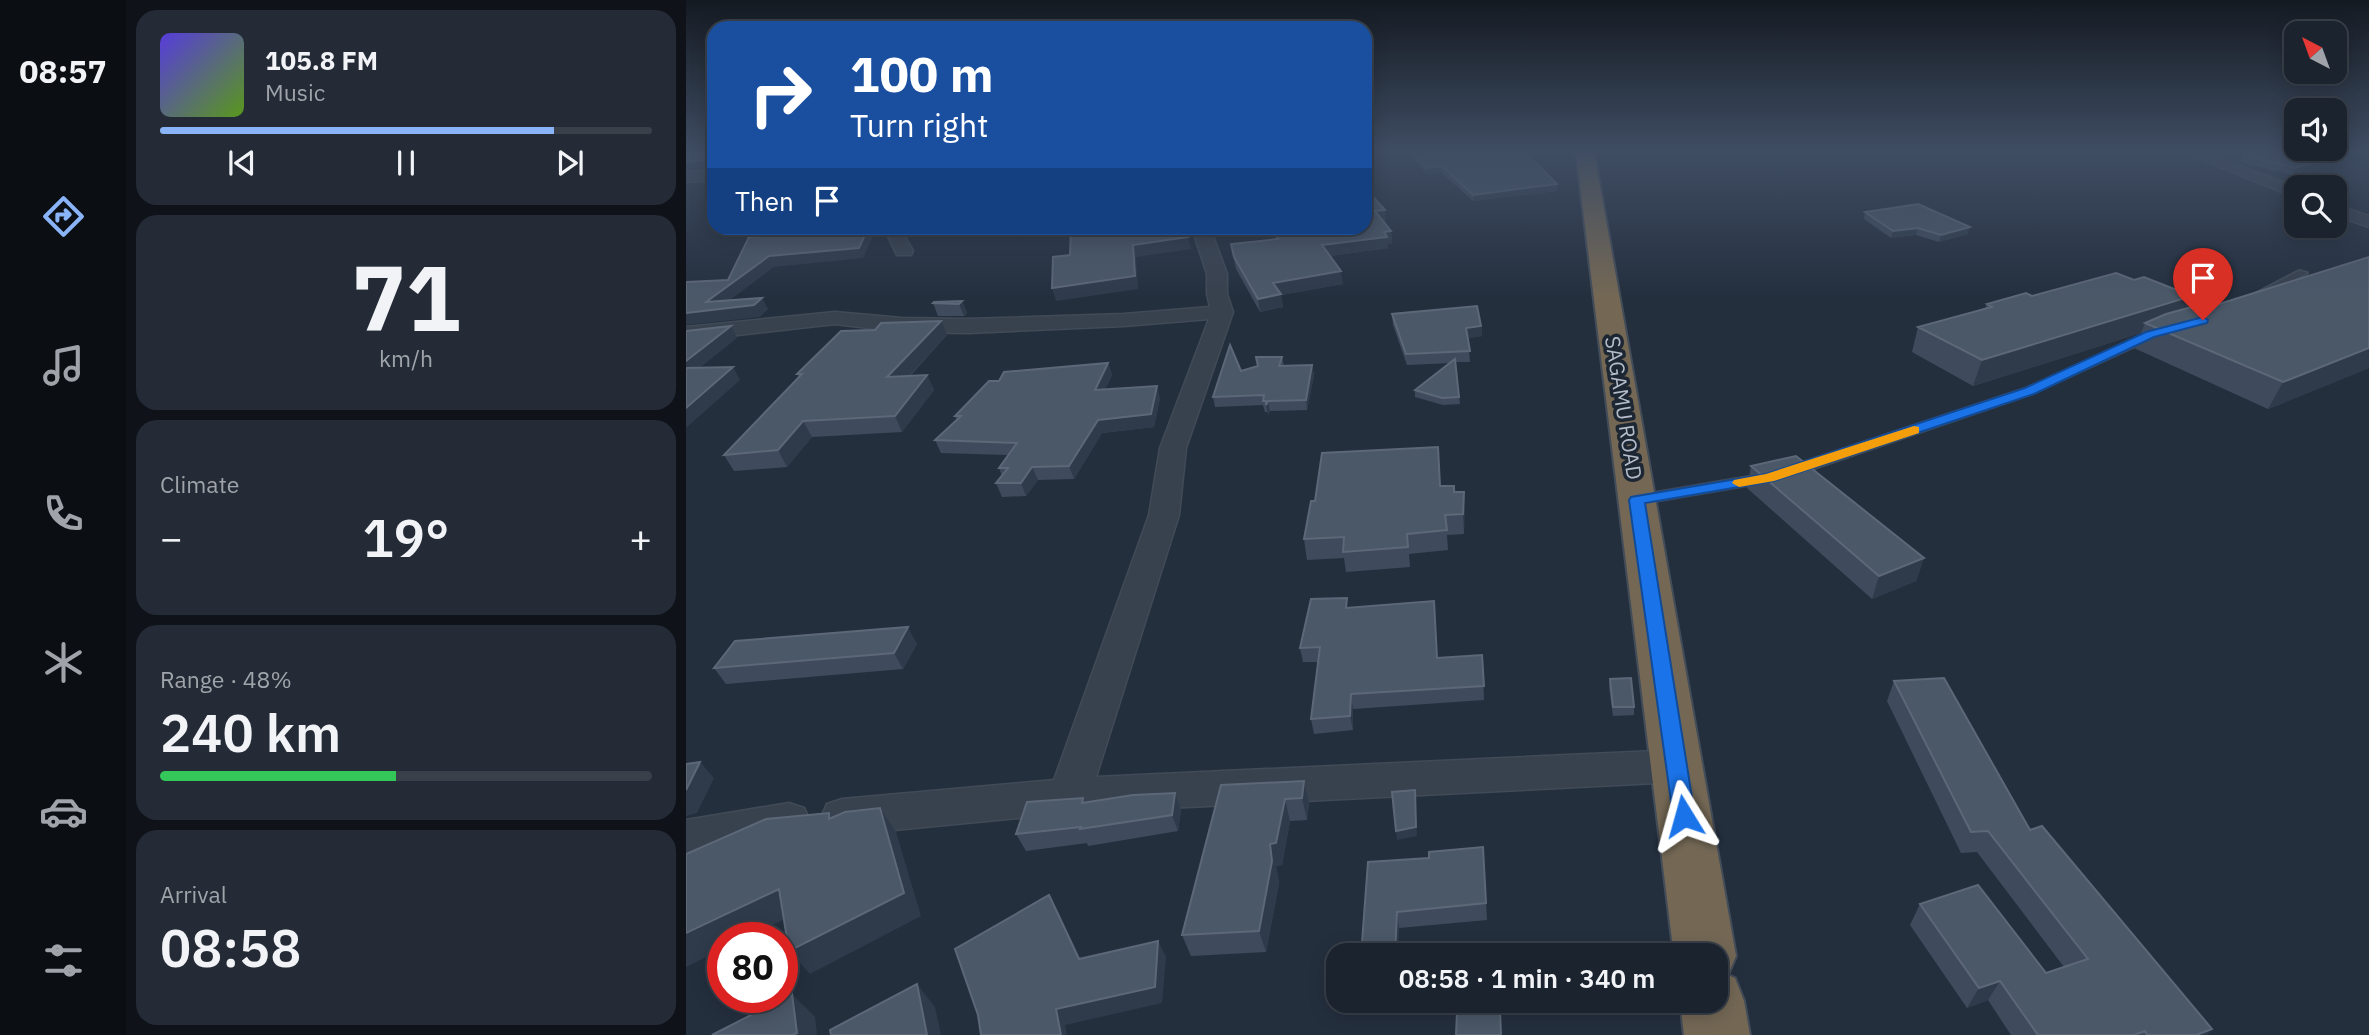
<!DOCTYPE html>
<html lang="en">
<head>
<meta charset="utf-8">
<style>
	:root { --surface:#1b232e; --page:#242b36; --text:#f1f3f6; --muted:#a0a4aa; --line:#39404a; --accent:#8ab4f8 }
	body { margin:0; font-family:"IBM Plex Sans",sans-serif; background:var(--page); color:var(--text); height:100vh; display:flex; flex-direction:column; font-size:26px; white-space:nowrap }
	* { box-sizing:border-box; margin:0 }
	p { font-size:23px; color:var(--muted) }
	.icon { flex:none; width:38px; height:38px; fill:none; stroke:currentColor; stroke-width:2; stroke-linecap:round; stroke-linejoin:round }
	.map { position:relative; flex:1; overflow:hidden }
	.sheet { display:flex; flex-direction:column; gap:10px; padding:10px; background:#0f1319; width:560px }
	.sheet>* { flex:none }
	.guide { position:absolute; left:21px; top:21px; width:665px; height:214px; border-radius:21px; box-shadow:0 4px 18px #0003,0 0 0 2px var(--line); background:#1a4fa0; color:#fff; overflow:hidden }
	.needle { width:46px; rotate:319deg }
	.tools { position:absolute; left:1598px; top:21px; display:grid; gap:14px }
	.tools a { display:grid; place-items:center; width:63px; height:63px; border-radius:14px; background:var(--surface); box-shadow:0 4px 18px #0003,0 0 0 2px var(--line); font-size:35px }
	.speed { position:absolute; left:21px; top:922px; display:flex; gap:14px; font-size:35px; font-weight:700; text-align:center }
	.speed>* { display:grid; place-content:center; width:91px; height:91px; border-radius:50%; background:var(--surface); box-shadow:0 4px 18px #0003,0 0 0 2px var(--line); line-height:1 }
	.speed .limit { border:10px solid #d22; background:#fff; color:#111 }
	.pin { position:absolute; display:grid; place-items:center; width:60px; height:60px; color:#fff; margin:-72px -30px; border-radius:50% 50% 50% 0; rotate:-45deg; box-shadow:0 0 7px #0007 }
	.pin .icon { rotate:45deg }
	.me { position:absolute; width:77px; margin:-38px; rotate:352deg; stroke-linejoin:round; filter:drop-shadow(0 0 5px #0008) }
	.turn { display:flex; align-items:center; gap:24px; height:147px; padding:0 28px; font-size:32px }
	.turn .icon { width:91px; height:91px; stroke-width:2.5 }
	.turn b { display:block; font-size:49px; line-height:60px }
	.then { display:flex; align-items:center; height:66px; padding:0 28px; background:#0003; gap:14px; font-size:26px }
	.big { font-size:52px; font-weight:600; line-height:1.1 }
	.sheet .widget { flex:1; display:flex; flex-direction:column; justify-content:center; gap:10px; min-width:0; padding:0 24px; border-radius:21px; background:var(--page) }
	.sheet .dial { align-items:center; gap:0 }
	.dial b { font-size:91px; line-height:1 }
	.song { display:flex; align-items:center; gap:21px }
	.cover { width:84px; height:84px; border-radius:10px; background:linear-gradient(135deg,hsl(250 70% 55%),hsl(90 70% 35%)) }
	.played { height:7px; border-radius:4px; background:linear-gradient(90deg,var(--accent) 80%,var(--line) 80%) }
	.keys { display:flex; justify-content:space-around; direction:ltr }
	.heat { display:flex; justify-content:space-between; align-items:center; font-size:38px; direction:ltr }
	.charge { height:10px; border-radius:5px; background:linear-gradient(90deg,#34c759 48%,var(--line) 0) }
	.trip { position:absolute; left:640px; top:943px; width:402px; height:70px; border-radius:21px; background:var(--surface); box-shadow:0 4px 18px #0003,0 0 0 2px var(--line); font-weight:600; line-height:70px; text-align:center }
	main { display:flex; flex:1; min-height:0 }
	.tab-bar { display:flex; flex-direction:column; width:126px; justify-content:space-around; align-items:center; background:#0b0e12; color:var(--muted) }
	.tab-bar .icon { width:49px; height:49px }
	.tab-bar .selected { color:var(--accent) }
	.tab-bar b { font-size:32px; color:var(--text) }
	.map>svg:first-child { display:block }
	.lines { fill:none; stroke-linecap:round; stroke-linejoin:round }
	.lane-casing { stroke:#414a57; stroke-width:4 }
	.street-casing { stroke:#414a57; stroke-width:3 }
	.highway-casing { stroke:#434c59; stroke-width:4 }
	.lane { fill:#38414e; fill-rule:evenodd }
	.street { fill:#38414e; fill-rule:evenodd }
	.highway { fill:#746855; fill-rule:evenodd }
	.wall { fill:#3f4b5c }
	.shaded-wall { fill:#2f3b4b }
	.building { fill:#4b5868; stroke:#5c6777; stroke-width:2 }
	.route { fill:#1a73e8; stroke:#114b97; stroke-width:2 }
	.slow { fill:#f59e0b }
	.labels { text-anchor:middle; stroke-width:7; stroke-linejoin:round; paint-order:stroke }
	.street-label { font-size:21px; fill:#b4bcc9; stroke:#1d2633 }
</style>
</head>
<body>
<main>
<nav class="tab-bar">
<b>08:57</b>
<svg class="icon selected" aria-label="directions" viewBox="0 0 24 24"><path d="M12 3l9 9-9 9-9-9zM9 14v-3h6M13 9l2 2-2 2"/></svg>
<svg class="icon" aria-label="music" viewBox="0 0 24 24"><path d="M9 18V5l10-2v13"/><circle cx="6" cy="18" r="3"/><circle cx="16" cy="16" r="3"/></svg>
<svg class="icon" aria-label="phone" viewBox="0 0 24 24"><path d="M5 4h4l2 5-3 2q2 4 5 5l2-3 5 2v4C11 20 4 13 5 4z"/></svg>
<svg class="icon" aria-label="climate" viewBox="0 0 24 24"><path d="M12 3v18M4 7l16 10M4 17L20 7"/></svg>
<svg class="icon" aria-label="car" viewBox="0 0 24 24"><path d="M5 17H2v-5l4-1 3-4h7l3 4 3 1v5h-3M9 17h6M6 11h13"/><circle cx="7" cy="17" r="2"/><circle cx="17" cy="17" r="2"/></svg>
<svg class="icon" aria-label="filters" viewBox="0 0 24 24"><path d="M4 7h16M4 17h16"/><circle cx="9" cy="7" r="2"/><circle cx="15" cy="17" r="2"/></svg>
</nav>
<section class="sheet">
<div class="widget">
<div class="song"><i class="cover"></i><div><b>105.8 FM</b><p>Music</p></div></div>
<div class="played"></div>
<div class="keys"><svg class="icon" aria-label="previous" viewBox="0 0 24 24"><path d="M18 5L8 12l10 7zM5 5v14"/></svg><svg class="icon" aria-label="pause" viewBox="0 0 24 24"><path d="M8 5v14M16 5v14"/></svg><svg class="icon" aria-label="next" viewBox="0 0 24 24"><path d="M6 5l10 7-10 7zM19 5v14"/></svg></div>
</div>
<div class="widget dial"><b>71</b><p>km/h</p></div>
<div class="widget"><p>Climate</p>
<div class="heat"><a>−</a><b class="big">19°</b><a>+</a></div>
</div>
<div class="widget"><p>Range · 48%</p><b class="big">240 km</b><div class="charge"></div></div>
<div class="widget"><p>Arrival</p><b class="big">08:58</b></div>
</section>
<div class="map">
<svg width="1683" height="1035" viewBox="0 0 1683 1035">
	<rect width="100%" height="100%" fill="#242f3e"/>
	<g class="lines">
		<!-- lane casing -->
		<g class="lane-casing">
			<path id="lane" d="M1613,271L1621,273L1573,298L1565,296Z
				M1469,330L1474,333L1473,335L1347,393L1111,474H1101L1099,471L1101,468L1339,389Z
				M1080,474L1085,475L1087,478L1085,481L951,504L944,500L951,496Z"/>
		</g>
		<!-- street casing -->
		<g class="street-casing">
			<path id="street" d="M1497,152H1517L1610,187V198Z
				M28,170V180L0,182V172Z
				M1648,204L1683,216V227L1648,215Z
				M198,228H214L227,251L225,255H211Z
				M506,228H524L541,274V294L547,312L500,448L493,515L410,777L991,750L1005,754L1011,766L1005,778L991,782L383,813L156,835L141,830L135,817L141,804L156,799L368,780L463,515L474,448L523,319L438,326L282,333L216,332L149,324L0,341V327L149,312L216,318L282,319L438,314L524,307L521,294V274Z
				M103,803L118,808L124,821L118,834L103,839L0,858V820Z"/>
		</g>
		<!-- highway casing -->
		<g class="highway-casing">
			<path id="highway" d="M890,152H908L1050,956L1042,975L1049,978L1058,1001L1064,1035H998L994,1001H1031V956H988Z"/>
		</g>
		<!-- lane -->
		<use href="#lane" class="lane"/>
		<!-- street -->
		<use href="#street" class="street"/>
		<!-- highway -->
		<use href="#highway" class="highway"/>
	</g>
	<!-- wall -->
	<path class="wall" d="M720,152H850L841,154L871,184V191L787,201L756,173L741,174Z
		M1557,153L1653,160L1652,163L1606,175L1554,162Z
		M679,188L700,221H697L705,231L706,243L702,244V248L644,256L657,284L595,295L597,307L574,312L550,269L545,244L590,239L586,228H679Z
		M1179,212L1282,234L1253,242L1230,235L1205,238L1178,219Z
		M1683,257V368L1582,409L1448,348L1455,333L1287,386L1226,352L1232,327L1299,308L1301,304L1448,280L1506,296L1501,308L1530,305Z
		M276,301L281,313L278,316H252L247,303Z
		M706,314L795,326L796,336L782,338L784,362H769L774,404L757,405L729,397V390L765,363L721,365L707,325Z
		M261,335L224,376L241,375L248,390L216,432L126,437L101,467L48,471L38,455L113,377L111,374Z
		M596,357L598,366L626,365L628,375L621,410L584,411L582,415V412H579L577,405L529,407L527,397L555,371Z
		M422,363L426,375L419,389L474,398L468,427L416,433L388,479L352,480L340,496L316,497L310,483L316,476L313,468L322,455L255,453L249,440L271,420L269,416L313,381Z
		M1065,466L1238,558L1230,581L1186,599L1061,488Z
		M754,486L768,492H778V534L761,535L762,550L723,554L724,567L660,572L658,558L621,560L618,539L629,501Z
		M663,607L751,658L796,655L798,700L667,709V730L628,734L625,719L632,662H617L614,648Z
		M231,644L217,669L40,684L28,668Z
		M924,679L948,707V715L927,716L923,687Z
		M1208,681L1344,830L1521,1035H1325L1302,1000L1281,1008L1224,925L1234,904L1360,973L1378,967L1291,852L1275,853L1201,701Z
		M618,781L623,803L621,820L604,821L596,865L590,866L593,883L580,952L505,956L496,935L535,785Z
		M400,803L495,810L492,831L402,846L401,843L340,851L330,834Z
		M797,847L801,920L713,928V956H675L743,858Z"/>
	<!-- shaded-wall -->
	<path class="shaded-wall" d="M1664,152H1683V154L1653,160L1652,163L1606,175L1609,168L1651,155Z
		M24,160L28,167L0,169V162Z
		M756,166V173L741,174V168Z
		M871,184V191L787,201V195Z
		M699,210L700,221L691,222L689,211Z
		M1284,227L1282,234L1253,242L1255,235Z
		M182,228H191L177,258L88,267L32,309L76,298L82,309L74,317L0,325V313L20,302L83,256Z
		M1232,228L1230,235L1205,238L1207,231Z
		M705,231L706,243L702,244V248L638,257L636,245Z
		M502,237L505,249L450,257L452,289L370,301L366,288L447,245Z
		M655,271L657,284L595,295L597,307L574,312L572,299L587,283Z
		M1506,296L1495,320L1459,323L1455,333L1287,386L1296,360Z
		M276,301L281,313L278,316L273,304Z
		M255,321L261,335L208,392L201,377Z
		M45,326L51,338L0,379V361Z
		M795,326L796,336L780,339V328Z
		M1683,348V368L1582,409L1597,382Z
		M422,363L426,375L413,402L409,390Z
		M626,365L628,375L621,410L620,400Z
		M47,367L54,380L0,428V408Z
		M241,375L248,390L216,432L209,416Z
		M471,386L474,398L468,427L416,433L388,479L383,466L412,420Z
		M582,401L584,411L582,415L580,405Z
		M117,421L126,437L101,467L92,450Z
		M346,467L352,480L340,496L335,483Z
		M778,492L779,512L778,534L777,514Z
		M1238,558L1230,581L1186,599L1193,576Z
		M222,627L231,644L217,669L208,653Z
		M665,694L667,709V730L664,716Z
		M14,762L28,778L11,813L0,816V790Z
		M618,781L623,803L621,820L616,798Z
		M729,790L731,836L711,840L710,831Z
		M489,793L495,810L492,831L486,815Z
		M599,799L604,821L596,865L590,866L593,883L580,952L573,931L584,844Z
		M194,808L210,832L235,916L124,974L103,951Z
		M93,889L113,912L60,938H37V949L0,967V933Z
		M363,895L372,911L402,975L393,959Z
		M711,912L713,928V956H709Z
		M472,941L480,957L476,1003L379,1025L381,1035H375L370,1009Z
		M1314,981L1302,1000L1281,1008L1293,988Z
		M231,984L249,1007L255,1035H241Z
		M106,994L129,1017L131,1035H106Z
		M1526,1029L1521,1035H1510Z"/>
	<!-- building -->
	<path class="building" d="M0,152H28V166L24,160L0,162Z
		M725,152H839L871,184L787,195L756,166L741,168Z
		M1561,152H1664L1651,155L1655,156L1609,168L1557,155V153Z
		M679,188L699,210L689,211L705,231L698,232L701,237L636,245L655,271L587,283L595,294L572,299L548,257L545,244L592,239L588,228H679Z
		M1232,204L1284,227L1255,235L1232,228L1207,231L1179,212Z
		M103,228H182L173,248L83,256L20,302L76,298L68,305L0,313V282L42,280L63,237L101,232Z
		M385,228H498L502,237L447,245L449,276L366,288L367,257L384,255Z
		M1683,257V348L1597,382L1459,323L1480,314L1524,302L1530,305Z
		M1430,273L1448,280L1458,277L1506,296L1296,360L1232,327L1306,307L1301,304L1340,293L1346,296Z
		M276,301L273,304L247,303L248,302Z
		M791,306L795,326L780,328L784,351L720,354L706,314Z
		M255,321L201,377L241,375L209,416L117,421L92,450L38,455L116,374H111L155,331L189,330L195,323Z
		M45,326L0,361V331Z
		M544,345L555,371L572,366L570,357H596L593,366L626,365L620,400L582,401L580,405V401H577L578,395L527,397Z
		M769,359L773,397L756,398L729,390Z
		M422,363L409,390L471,386L465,414L412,420L383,466L346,467L335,483H310L322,468H313L331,443L249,440L275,416H269L303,381H313L318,372Z
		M47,367L0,408V368Z
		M752,447L754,486H768V492H778L777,514L759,515L761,530L721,534L722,547L657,552L658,537L618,539L625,501H629L636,453Z
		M1110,456L1238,558L1193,576L1065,466Z
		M661,598L660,608L748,601L751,658L796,655L798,686L665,694L664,716L625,719L634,647L614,648L625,599Z
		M222,627L208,653L28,668L49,641Z
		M945,678L948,707H927L924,679Z
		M1258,678L1344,830L1356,826L1526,1029L1510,1035H1461L1459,1031L1448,1035H1352L1314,981L1293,988L1234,904L1292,885L1360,973L1402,959L1302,831L1285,832L1208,681Z
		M14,762L0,790V764Z
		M618,781L616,798L599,799L590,843L584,844L586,861L573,931L496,935L535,785Z
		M729,790L730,827L710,831L706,792Z
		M489,793L486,815L394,829L395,827L330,834L341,802L397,798L396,803L447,795Z
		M194,808L218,893L103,951L93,889L0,933V854L80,819L143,813V819L159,812Z
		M797,847L800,903L711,912L709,956H675L682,862L743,858V852Z
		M363,895L393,959L472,941L469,987L370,1009L375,1035H295L292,1015L269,949Z
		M231,984L241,1035H145L144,1030Z
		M106,994L111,1033L106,1035H26Z
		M814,1010L815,1035H770L771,1012Z"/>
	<!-- sky -->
	<linearGradient id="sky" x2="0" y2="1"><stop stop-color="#141a22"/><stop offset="0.51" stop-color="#3f4d63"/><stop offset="1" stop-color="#3f4d63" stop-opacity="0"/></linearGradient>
	<rect width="1683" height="297" fill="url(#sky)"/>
	<!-- route -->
	<path class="route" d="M1517,317L1522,320L1521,323L1468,337L1348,394L1088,481L959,503L1009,816L1006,823L998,825L990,823L987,816L943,500L945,497L1080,474L1339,388L1460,332Z"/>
	<!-- slow -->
	<path class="slow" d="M1228,426L1233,427V433L1088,481L1053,487L1046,483L1048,480L1080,474Z"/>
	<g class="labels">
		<!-- street labels -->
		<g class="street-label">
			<text transform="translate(937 408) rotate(81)" y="7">SAGAMU ROAD</text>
		</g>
	</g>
</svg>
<div class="tools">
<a><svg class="needle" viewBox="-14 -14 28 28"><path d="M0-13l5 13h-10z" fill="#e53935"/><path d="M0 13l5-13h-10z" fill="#a0a4aa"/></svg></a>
<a><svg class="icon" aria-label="sound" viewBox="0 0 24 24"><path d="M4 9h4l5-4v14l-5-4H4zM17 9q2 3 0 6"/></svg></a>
<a><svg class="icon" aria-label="search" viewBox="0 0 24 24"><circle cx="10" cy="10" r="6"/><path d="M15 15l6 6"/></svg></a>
</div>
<div class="speed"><div class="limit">80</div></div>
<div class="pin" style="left:1517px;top:320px;background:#d93025"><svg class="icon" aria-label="arrive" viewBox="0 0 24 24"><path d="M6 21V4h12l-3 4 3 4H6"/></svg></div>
<svg class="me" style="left:998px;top:816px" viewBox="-20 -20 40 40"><path d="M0-17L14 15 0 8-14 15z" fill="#1a73e8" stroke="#fff" stroke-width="4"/></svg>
<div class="trip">08:58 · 1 min · 340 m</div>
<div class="guide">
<div class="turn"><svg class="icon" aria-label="right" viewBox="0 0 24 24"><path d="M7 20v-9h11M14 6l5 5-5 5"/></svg><div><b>100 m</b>Turn right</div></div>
<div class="then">Then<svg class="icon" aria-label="arrive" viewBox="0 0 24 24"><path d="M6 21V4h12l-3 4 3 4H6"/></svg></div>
</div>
</div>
</main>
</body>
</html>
